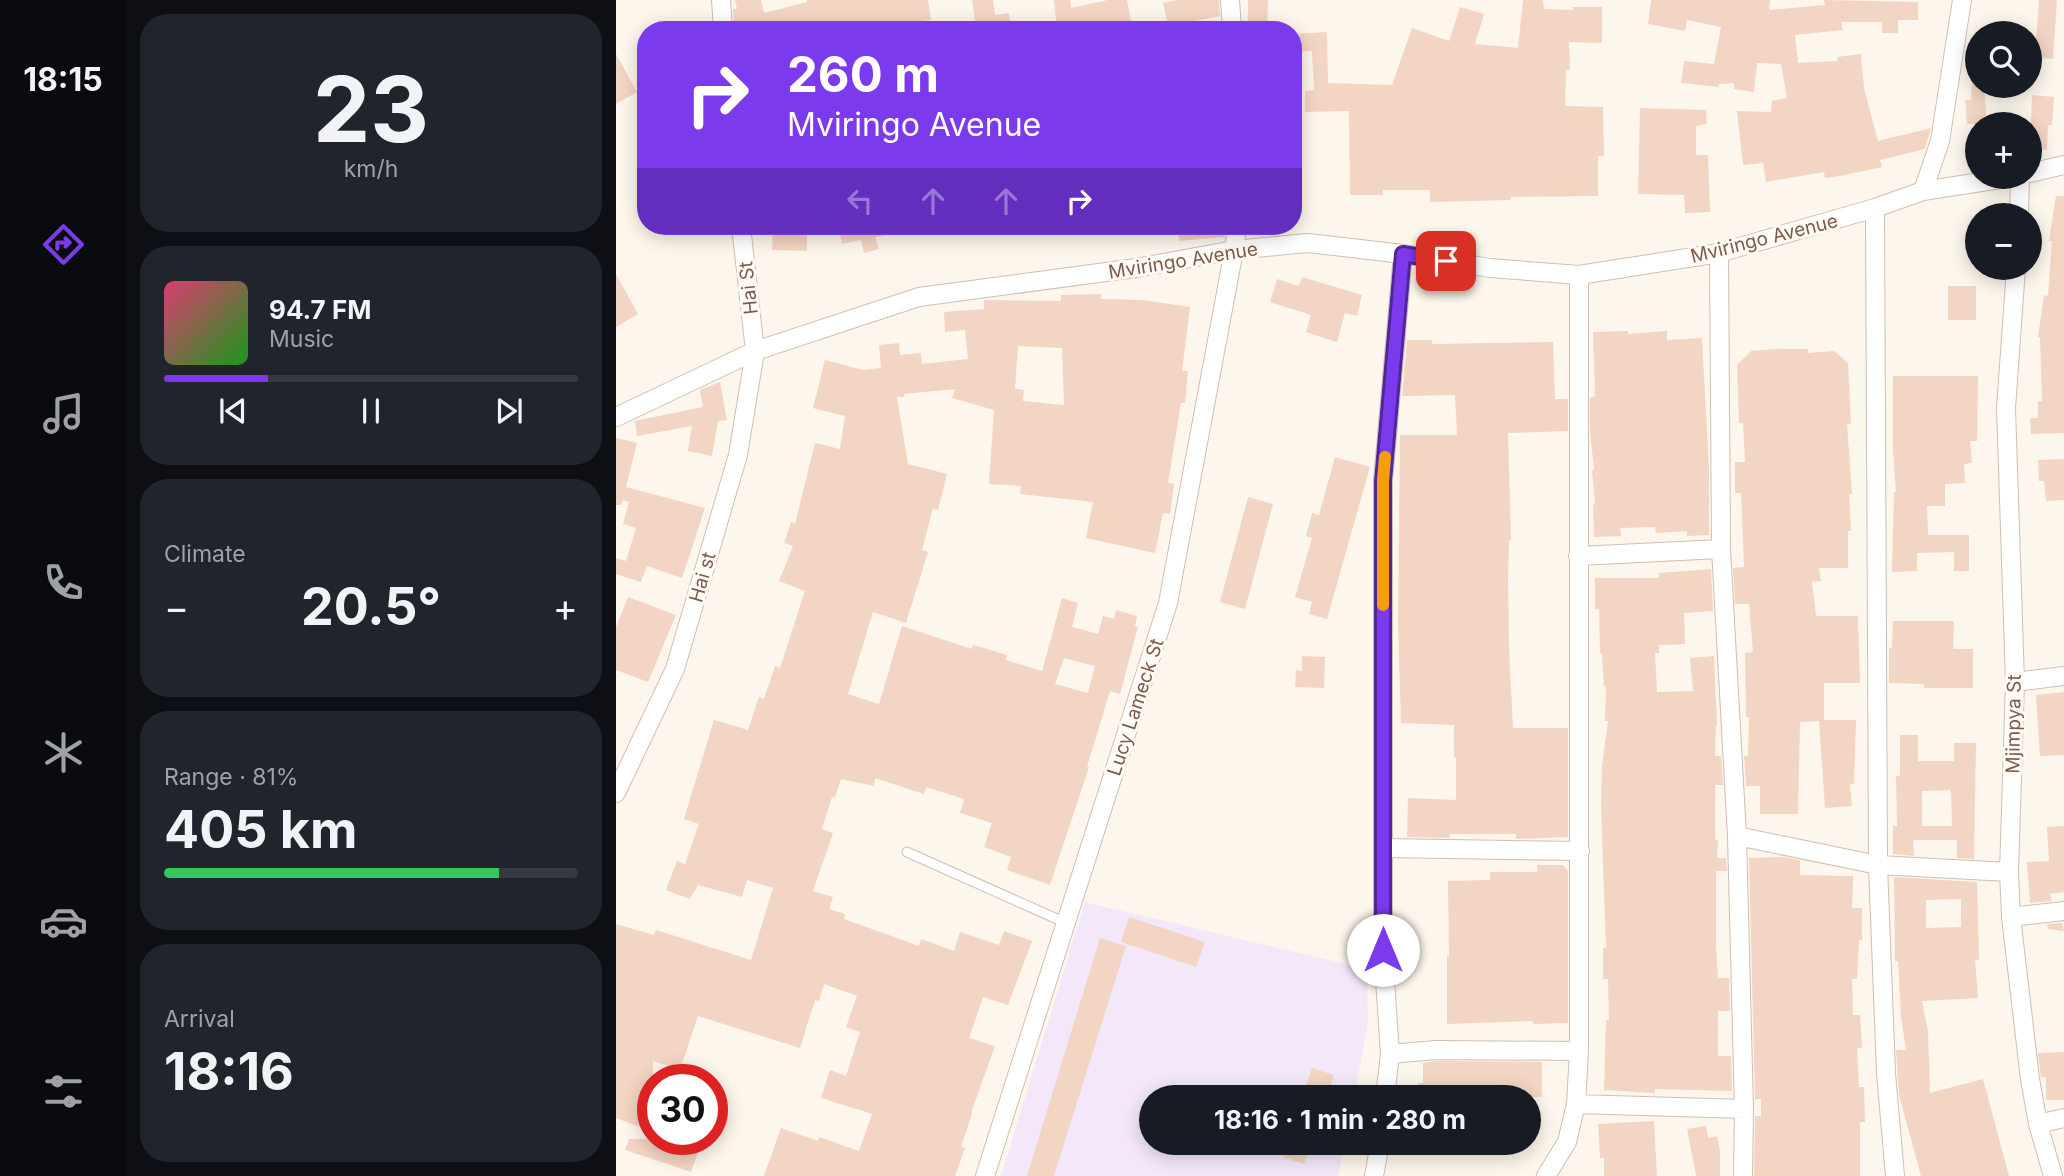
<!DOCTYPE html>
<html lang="en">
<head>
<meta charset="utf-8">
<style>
	:root { --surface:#171b24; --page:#20242c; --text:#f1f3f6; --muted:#9ea1a6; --line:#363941; --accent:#7c3aed }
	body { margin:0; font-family:Inter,sans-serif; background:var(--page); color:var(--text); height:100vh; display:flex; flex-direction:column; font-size:26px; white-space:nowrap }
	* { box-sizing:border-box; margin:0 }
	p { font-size:23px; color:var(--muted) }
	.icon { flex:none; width:38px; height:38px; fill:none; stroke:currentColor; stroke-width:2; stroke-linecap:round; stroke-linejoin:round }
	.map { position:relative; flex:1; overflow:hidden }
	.drawer { display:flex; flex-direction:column; gap:14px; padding:14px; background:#0d0f14; width:490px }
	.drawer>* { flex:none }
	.hud { position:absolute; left:21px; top:21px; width:665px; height:214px; border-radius:28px; box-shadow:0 4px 18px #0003; background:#7c3aed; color:#fff; overflow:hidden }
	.fabs { position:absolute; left:1349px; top:21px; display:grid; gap:14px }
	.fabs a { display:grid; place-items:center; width:77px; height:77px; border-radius:50%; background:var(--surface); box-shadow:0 4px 18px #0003; font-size:35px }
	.speed { position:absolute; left:21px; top:1064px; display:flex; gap:14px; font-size:35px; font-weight:700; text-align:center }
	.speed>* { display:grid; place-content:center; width:91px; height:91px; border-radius:50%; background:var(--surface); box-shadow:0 4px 18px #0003; line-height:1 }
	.speed .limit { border:10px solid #d22; background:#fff; color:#111 }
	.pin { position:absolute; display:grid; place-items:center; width:60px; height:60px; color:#fff; margin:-30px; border-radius:14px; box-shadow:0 4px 10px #0006 }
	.me { position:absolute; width:77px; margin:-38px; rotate:0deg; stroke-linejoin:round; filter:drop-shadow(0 0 5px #0008) }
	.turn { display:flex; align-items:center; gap:24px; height:147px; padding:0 35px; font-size:32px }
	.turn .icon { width:91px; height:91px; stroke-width:2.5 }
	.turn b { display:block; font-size:49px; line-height:60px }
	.lanes { display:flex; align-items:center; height:66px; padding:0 35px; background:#0003; justify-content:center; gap:35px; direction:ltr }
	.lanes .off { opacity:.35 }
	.big { font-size:52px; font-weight:700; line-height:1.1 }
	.drawer .card { flex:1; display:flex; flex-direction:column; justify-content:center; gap:10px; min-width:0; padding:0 24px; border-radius:28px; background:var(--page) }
	.drawer .dial { align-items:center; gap:0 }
	.dial b { font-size:91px; line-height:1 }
	.song { display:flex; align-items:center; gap:21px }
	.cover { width:84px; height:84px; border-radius:10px; background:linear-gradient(135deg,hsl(340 70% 55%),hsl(120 70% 35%)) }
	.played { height:7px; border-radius:4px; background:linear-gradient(90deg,var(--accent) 25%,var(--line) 25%) }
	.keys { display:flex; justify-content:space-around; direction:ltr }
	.heat { display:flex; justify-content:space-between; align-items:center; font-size:38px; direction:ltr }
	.charge { height:10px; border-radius:5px; background:linear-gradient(90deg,#34c759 81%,var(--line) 0) }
	.trip { position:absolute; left:523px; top:1085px; width:402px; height:70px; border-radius:35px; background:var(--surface); box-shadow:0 4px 18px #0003; font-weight:700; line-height:70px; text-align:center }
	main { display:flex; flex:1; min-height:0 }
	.dock { display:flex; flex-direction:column; width:126px; justify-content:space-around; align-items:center; background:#090b0e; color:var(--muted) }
	.dock .icon { width:49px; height:49px }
	.dock .active { color:var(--accent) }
	.dock b { font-size:32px; color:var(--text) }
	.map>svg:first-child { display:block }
	.education { fill:#f3e8fa }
	.building { fill:#f3d5c3; fill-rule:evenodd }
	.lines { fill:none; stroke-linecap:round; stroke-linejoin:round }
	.lane-casing { stroke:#d1beb0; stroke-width:11 }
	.street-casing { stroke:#d1beb0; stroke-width:20 }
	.lane { stroke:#fff; stroke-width:9 }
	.street { stroke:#fff; stroke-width:18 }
	.route-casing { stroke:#51269a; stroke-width:18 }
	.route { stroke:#7c3aed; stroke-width:12 }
	.slow { stroke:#f59e0b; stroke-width:12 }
	.labels { text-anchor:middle; stroke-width:6; stroke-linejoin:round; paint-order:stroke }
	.street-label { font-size:19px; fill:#7a5c4d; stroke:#fffaf3 }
</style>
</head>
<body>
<main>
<nav class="dock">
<b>18:15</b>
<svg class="icon active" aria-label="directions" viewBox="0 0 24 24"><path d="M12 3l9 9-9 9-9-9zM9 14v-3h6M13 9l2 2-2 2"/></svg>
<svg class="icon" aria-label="music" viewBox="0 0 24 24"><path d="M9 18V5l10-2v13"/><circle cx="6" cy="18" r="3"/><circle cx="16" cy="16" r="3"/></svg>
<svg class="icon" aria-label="phone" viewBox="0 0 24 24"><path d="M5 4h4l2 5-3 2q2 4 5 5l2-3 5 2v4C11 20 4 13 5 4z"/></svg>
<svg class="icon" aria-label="climate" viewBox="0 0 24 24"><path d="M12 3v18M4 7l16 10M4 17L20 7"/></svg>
<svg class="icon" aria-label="car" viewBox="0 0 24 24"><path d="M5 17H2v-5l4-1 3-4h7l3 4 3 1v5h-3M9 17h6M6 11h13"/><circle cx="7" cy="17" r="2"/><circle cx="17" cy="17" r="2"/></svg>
<svg class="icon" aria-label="filters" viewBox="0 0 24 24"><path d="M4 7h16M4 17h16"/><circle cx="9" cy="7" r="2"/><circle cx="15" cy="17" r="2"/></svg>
</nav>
<section class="drawer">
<div class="card dial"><b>23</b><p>km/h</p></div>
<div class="card">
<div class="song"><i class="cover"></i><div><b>94.7 FM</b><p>Music</p></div></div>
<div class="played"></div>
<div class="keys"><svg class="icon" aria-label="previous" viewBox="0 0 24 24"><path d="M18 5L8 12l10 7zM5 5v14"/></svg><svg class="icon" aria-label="pause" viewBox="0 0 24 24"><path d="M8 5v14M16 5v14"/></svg><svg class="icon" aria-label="next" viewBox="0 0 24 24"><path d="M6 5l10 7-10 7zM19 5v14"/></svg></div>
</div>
<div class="card"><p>Climate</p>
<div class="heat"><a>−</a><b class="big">20.5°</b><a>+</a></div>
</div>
<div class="card"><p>Range · 81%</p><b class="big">405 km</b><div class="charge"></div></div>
<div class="card"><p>Arrival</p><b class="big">18:16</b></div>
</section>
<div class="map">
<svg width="1448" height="1176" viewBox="0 0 1448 1176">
	<rect width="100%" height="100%" fill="#fdf6ec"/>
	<!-- education -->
	<path class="education" d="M469,902L751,969L752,1024L738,1097H536V1143H729L722,1176H385Z"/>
	<!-- building -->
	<path class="building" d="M119,0H145L148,13L191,2V0H312L315,20L292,23L293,30H173L171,21L118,28L117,9H121Z
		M356,0H377L379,15L393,13L395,30H360Z
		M438,0H454L455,8L492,0H511L517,30H441Z
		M561,0H603L604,16L568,23L569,26L553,30L547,3Z
		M632,0H652L651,30H637V27H632Z
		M907,0H927L928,9L957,10V7H986V43L953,42L954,70H950L949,106L987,107L988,156H982V196L894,197L895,200L814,202V190H767V195H734L733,111L689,112V91L698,90L696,51L677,52V34L711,32L712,83L776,85L796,28L833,41L844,7L868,14L859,44L902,48Z
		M1035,0H1154L1153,10L1209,5L1208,0L1302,2V20H1282V33H1266V22H1225L1227,30L1179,35L1182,63L1222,61L1221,57L1245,54L1248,88L1262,141L1315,128L1309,149L1264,160L1266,167L1224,176L1209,178L1208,172L1150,182L1147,163L1127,165L1121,111L1155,112L1156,101L1171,98L1165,64L1141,63L1138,92L1118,89V83L1103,84V87L1065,83L1068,61L1098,64L1105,27L1071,20L1069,31L1032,24Z
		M1423,0H1441L1437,59L1414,57L1415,42H1420Z
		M0,54L21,92L0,104Z
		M1357,65H1362V86H1368L1371,124H1351L1349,100H1355Z
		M1416,95L1438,97L1436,125H1432L1431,150H1414Z
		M1024,108L1090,110L1091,124L1080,126V155H1092L1094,212L1069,213L1068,195L1022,194Z
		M1440,196H1448V433L1415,434L1414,418H1422V401H1426L1424,337H1422L1428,295L1432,296L1436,241H1433Z
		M222,226H281L282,232L259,237L263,249L248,253L245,240L226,244Z
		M561,226H610L608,237L563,241Z
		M157,228L191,229V251L156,250Z
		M0,274L22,314L0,327Z
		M686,277L746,295L741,316L729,313L721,342L690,332L695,315L654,302L661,279L683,286Z
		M1332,286H1360V320H1332Z
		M485,294V299L527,300L574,307L566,371H572L569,403H565L552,483L558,484L554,514L547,513L539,553L470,538L477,502L404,494L405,486L373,484L378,410L336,398L339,389L288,394V397H281L292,464L331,474L322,510L317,508L306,550L312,552L290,623L257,612L232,694L263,704L286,626L356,649L357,645L391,655L390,660L426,671L446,598L462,603L456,627L482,634L487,616L498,619L500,610L521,616L519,626L522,627L504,694L494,691L471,767H473L434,885L391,870L395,857L368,847L376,823L344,813L348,799L310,787L308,794L259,778L258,786L225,779L219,798L216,797L206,829L217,833L197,891L217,897L213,909L229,914L228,919L303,946L305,939L338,951L344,932L383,945L388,931L416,941L392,1005L367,997L353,1038L379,1046L355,1113L356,1114L345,1147L349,1148L339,1176H148L165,1128L202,1141L203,1137L243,1151L256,1114L205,1098L214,1070L230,1076L244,1032L230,1027L241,996L208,984L203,1001L199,1000L184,1048L82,1016L64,1070L37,1061V1106L29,1129L0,1118V924L38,935L40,930L135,960L157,888L131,880L126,897L82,885L74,899L50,890L61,861L69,864L83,824L68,819L98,720L132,730L143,697L148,699L159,666L164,668L189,591L163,581L177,546L168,543L175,522L179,524L199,443L224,449L229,416L197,408L209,360L247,370L265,368L263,345L283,343L284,355L305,353L306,364L352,359L349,330L329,332L328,312L368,309V300L445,301V295ZM402,346L446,348L448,405L407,401L408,390L399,389ZM448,658L479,666L472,693L439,684Z
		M1012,331V334L1051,331V340L1086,338L1093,468V535L1071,536V531L1040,533L1039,527L1004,528L1005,536L978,537L977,505L979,504L976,471L978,470L974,430V398L979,396L977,332Z
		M791,340H816V344L937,342L939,399H952V431L892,433L895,540H893L892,578L893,649L897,728H952V837L900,839V834H834V838L791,837L792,798L840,800V757H838V725L785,723L782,625L784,435H841L839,395L786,396Z
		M1161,349H1192V353L1218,351L1232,363L1235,424H1231L1236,494H1233L1235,531H1232V568H1203L1205,581L1196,582L1200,616H1242L1244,683H1208V720H1240L1238,784H1234L1236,806L1209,808L1203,721L1184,722L1182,814H1144V786H1130L1128,756H1132L1133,717H1130L1129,653L1137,652L1133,604H1119L1117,568L1128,567L1125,493H1119V462H1129L1127,423H1123L1121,365L1135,351Z
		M1277,376H1362L1361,441H1354L1356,463L1348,464L1349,483L1329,484V506H1311L1312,535H1353V571H1338V552L1301,553V571L1276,572L1278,492H1280L1277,451Z
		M104,382L111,420L102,421L96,456L72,451L76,426L21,436L19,421L87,407L84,390Z
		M0,438L21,443L10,487L89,508L66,578L31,566L25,582L0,574V558L10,561L20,528L7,524L13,502L7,500L5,505H0Z
		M719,457L754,467L711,619L693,614L696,602L679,597L696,538L690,536L696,513L703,515Z
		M1448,459V500L1430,501L1428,481H1423L1422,460Z
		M632,497L657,504L629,609L604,602Z
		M1095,569L1097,611L1068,613L1069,644L1043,645V653H1039L1041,692L1077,691L1074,658L1098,656L1101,725H1100L1099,756H1105L1107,785H1099V840H1102L1101,858H1110L1111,871H1100V947L1102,978H1113L1114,1011H1102V1056H1115L1116,1091L1039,1089V1093L988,1090L990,1020H993L992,979H987V948H990L985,805L986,766L992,721H989L990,686L988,687L986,653H984L983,609H979V578H1043V573Z
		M12,597L60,615L32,682L0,670V627Z
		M1277,621H1338L1337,649H1357V688H1308V684L1273,683V648H1276Z
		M686,656L709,657L708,688L679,687L680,670L686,671Z
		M1448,692V755L1424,756L1420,695Z
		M1284,735H1302V761H1338V743H1360L1358,859L1341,858V840H1297L1298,856L1277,854V826H1281L1280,776H1284ZM1335,790L1336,826H1306V791Z
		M1448,826V892L1434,894L1436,901L1414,903L1411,862L1433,861L1431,827Z
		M1166,857L1184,860V875L1237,876L1236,908H1246V940H1243L1241,979H1236L1237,1015H1244L1246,1048H1241L1243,1087H1248L1249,1122H1244V1176H1138L1139,1116H1145V1099H1139L1133,858Z
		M921,865H947L952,871V1023L917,1024V1021L831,1024V956H833L832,881L874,880V872H921Z
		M1278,877L1361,882L1363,960H1359L1362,998L1306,1001L1312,1032L1314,1093L1367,1079L1393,1176H1305L1283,1095L1280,1050H1290L1285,1016L1282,961H1279ZM1345,899V927L1310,928V900Z
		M513,917L589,942L580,967L505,942Z
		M1446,923L1448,931L1432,929L1431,924Z
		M484,938L510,946L438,1176H411Z
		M1448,1052V1100H1430V1077L1425,1078L1422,1053Z
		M820,1061L926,1062V1097H901L902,1087H829L830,1097H802V1083H807V1063Z
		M696,1068L718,1075L711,1097H686Z
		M1038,1121L1041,1176H988V1158H984L982,1124Z
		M1090,1126L1092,1138L1101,1136L1104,1152V1176H1080L1071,1129Z
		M13,1139H87L75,1172L9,1150Z
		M671,1143H695L688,1164L667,1157Z"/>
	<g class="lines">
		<!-- lane casing -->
		<g class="lane-casing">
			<path id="lane" d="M291,852L450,923"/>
		</g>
		<!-- street casing -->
		<g class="street-casing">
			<path id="street" d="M105,0L107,30
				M614,0L616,30
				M1414,173L1448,165
				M1307,191L1324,141L1346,0
				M1259,208L1262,865L1270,1073L1279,1176
				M1403,215L1404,177
				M1103,253L1105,549L1121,836L1128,1109L1127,1176
				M1400,268L1390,408L1399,682L1393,872L1395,917L1414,1079L1422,1124L1437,1176
				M0,417L139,351L303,297L520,268L618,250L692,243L787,254L874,268L963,275L1103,253L1259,208L1307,191L1397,177
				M962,556L1105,549
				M1399,682L1448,676
				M0,793L59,669L122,455L139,351L125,226
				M1121,836L1262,865L1393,872
				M767,848L964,851
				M1395,917L1448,911
				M774,1054L820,1050L963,1051
				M769,1097L774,1054L767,950V481L787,254
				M960,1104L1128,1109
				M1422,1124L1448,1118
				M369,1176L552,603L618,250L621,226
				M758,1176L764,1143
				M930,1176L951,1142L960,1104L963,1051V275"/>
		</g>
		<!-- lane -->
		<use href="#lane" class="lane"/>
		<!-- street -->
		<use href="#street" class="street"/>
	</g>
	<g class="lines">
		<!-- route casing -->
		<g class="route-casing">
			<path id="route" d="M767,950V481L787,254L830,261"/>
		</g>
		<!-- route -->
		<use href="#route" class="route"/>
		<!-- slow -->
		<path class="slow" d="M767,605V481L769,457"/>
	</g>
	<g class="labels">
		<!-- street labels -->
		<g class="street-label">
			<text transform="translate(1148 238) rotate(-14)" y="7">Mviringo Avenue</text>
			<text transform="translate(567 260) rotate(-9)" y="7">Mviringo Avenue</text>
			<text transform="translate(132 288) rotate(-96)" y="7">Hai St</text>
			<text transform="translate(86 577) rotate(-74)" y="7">Hai st</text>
			<text transform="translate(519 707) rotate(-72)" y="7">Lucy Lameck St</text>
			<text transform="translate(1397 724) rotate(-89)" y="7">Mjimpya St</text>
		</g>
	</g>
</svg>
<div class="fabs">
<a><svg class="icon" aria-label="search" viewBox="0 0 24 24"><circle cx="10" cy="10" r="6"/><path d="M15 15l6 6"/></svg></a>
<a>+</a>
<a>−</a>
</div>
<div class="speed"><div class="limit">30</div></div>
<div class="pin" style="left:830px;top:261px;background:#d93025"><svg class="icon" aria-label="arrive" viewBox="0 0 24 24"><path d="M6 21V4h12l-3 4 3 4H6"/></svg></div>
<svg class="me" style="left:767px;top:950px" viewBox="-20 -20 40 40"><circle r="19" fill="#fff"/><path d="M0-13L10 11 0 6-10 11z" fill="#7c3aed"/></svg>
<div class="trip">18:16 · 1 min · 280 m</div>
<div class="hud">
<div class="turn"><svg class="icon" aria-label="right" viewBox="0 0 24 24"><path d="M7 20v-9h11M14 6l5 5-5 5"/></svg><div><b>260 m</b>Mviringo Avenue</div></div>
<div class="lanes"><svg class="icon off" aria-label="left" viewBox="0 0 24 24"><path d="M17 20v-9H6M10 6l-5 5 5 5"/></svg><svg class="icon off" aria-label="ahead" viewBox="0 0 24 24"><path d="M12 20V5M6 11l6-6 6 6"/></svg><svg class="icon off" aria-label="ahead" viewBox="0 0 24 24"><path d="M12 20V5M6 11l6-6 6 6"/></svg><svg class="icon" aria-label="right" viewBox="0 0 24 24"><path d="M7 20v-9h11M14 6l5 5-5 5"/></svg></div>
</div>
</div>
</main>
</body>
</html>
